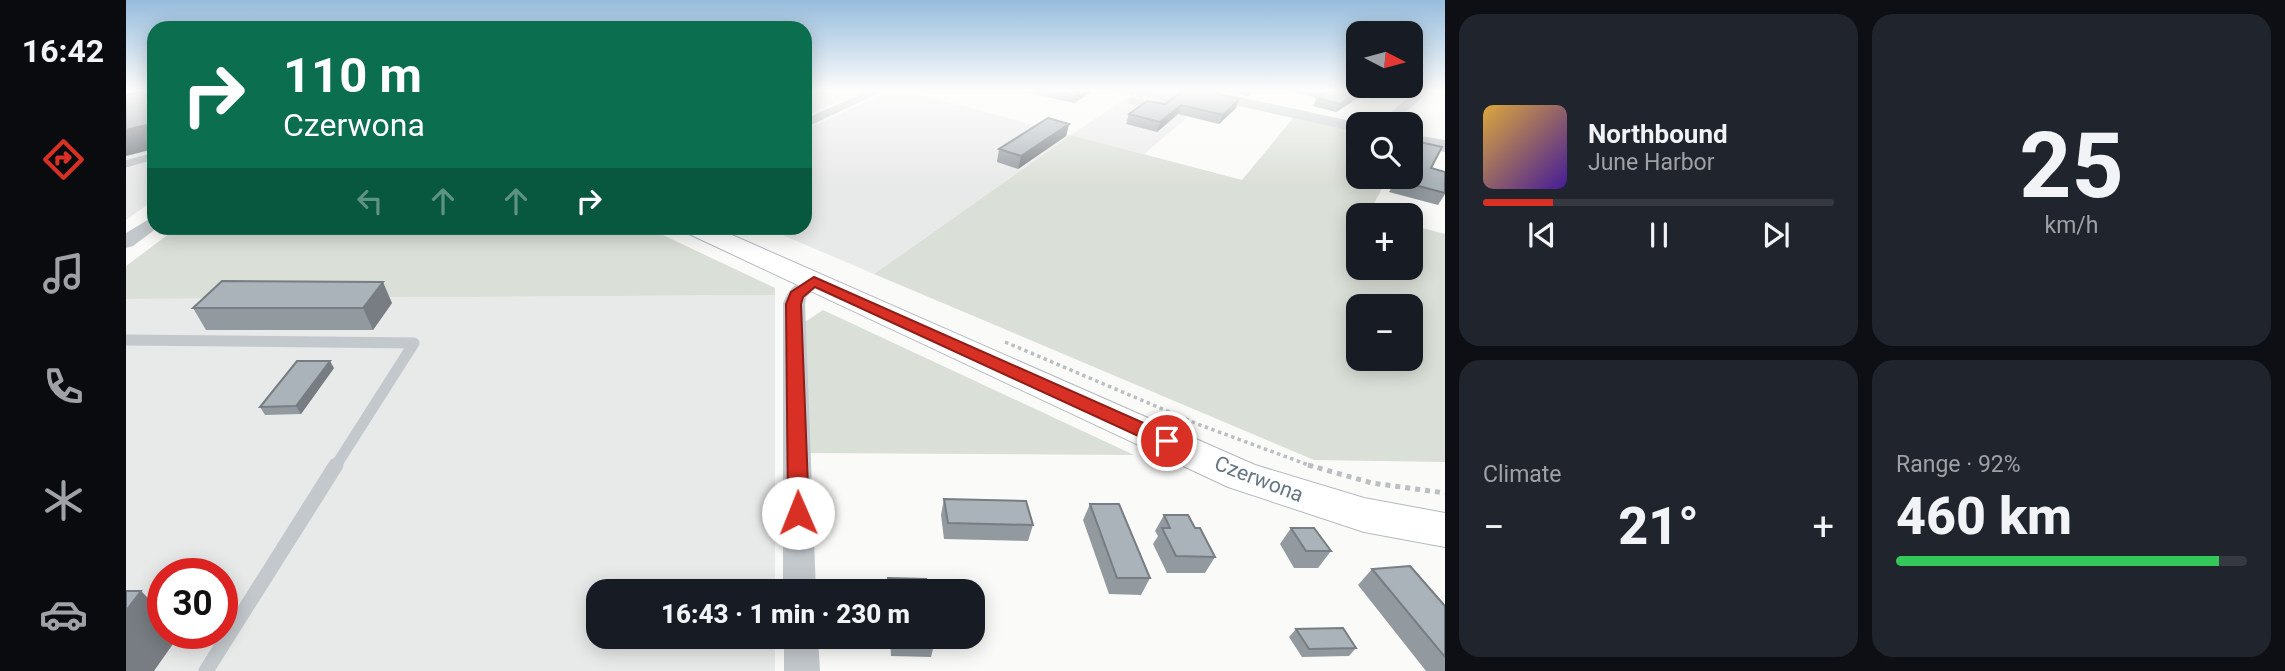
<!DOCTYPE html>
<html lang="en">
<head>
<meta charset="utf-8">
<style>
	:root { --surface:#171b24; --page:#20242c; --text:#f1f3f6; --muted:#9ea1a6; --line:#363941; --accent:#d93025 }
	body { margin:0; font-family:Roboto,sans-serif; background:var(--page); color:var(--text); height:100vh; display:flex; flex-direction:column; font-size:26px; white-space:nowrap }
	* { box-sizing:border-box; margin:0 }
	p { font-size:23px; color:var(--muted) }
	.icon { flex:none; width:38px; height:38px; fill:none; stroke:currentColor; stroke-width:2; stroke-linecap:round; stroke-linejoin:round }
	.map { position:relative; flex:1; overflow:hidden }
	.sheet { display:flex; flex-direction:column; gap:14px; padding:14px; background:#0d0f14; width:840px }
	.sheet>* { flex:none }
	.hud { position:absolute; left:21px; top:21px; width:665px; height:214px; border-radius:21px; box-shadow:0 4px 18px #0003; background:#0b6e4f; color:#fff; overflow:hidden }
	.needle { width:46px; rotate:96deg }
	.buttons { position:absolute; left:1220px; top:21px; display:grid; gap:14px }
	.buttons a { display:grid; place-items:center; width:77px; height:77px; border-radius:14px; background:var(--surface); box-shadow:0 4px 18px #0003; font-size:35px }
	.speed { position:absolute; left:21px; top:558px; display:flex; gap:14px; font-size:35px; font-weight:700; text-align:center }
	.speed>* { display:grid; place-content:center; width:91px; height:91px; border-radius:50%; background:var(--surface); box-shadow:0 4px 18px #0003; line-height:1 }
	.speed .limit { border:10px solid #d22; background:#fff; color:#111 }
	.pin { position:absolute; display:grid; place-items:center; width:60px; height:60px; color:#fff; margin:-30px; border:4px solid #fff; border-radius:50%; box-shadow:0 2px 7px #0007 }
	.me { position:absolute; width:77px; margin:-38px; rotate:359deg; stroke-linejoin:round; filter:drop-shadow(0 0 5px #0008) }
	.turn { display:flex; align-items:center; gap:24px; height:147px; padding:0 21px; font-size:32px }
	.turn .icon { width:91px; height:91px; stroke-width:2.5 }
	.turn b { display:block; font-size:49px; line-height:60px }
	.lanes { display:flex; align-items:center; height:66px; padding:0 21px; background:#0003; justify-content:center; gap:35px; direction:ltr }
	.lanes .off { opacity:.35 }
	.big { font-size:52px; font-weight:800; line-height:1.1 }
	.sheet .card { flex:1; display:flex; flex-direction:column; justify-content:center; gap:10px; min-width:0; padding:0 24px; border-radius:21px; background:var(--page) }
	.sheet .dial { align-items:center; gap:0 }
	.dial b { font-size:91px; line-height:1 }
	.song { display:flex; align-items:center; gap:21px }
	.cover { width:84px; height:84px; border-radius:10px; background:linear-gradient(135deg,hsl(40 70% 55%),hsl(260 70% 35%)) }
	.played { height:7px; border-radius:4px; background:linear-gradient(90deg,var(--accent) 20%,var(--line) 20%) }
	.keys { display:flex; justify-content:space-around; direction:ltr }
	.heat { display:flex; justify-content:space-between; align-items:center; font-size:38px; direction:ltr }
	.charge { height:10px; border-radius:5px; background:linear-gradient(90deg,#34c759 92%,var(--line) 0) }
	.sheet .tiles { flex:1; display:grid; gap:14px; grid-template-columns:repeat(2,1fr) }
	.trip { position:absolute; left:460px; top:579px; width:399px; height:70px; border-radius:21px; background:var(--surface); box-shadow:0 4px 18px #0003; font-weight:800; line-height:70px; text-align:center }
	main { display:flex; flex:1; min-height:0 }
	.menu { display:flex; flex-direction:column; width:126px; justify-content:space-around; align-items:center; background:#090b0e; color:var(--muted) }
	.menu .icon { width:49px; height:49px }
	.menu .selected { color:var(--accent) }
	.menu b { font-size:32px; color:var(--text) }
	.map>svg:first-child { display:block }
	.built { fill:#e8e9e9; fill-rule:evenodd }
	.green { fill:#dadfd7; fill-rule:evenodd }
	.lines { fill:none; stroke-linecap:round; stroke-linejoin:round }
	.secondary-casing { stroke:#b3babf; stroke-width:2 }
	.path-far1 { stroke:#bbbfc2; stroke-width:3.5; stroke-dasharray:3.5 3.5; stroke-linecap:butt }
	.path { stroke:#bbbfc2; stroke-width:5; stroke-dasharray:5 5; stroke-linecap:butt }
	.service-far2 { stroke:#c3c8cc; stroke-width:7 }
	.service-far1 { stroke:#c3c8cc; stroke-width:11 }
	.service { stroke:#c3c8cc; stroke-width:15 }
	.minor { fill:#c3c8cc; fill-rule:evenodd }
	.tertiary { fill:#c3c8cc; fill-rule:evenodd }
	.secondary { fill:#fff; fill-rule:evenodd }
	.wall { fill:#929a9f }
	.shaded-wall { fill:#777d82 }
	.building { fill:#aab3b9; stroke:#777d82; stroke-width:2 }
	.route { fill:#d93025; stroke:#8d1f18; stroke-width:2 }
	.labels { text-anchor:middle; stroke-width:7; stroke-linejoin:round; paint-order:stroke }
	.street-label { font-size:21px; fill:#657683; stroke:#fff }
</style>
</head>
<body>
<main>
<nav class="menu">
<b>16:42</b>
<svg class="icon selected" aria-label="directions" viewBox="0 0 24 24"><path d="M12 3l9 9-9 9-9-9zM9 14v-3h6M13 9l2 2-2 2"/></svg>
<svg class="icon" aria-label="music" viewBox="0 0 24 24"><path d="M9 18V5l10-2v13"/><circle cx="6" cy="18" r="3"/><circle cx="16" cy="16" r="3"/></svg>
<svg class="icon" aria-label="phone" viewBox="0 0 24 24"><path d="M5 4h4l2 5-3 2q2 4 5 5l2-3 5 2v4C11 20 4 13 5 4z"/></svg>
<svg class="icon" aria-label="climate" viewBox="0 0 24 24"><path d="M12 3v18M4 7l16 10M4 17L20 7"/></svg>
<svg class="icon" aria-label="car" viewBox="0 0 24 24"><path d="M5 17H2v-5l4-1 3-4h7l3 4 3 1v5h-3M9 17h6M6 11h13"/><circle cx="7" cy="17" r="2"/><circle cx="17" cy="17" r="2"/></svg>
</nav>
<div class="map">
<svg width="1319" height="671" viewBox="0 0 1319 671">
	<rect width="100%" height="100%" fill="#fafaf8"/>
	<!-- built -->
	<path class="built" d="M0,91H28V200L0,220Z
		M679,91H736L679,116Z
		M763,91H782L945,135L1011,91H1049L1084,98L1018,154L945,135L748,274L640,228H679V130Z
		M649,295V591L472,592V637H649V671H0V299ZM37,574H96V634H37Z"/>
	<!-- green -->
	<path class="green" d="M1168,117L1232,131V177H1262L1243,213L1249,215H1232V268H1284L1285,225L1319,234V462L1188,460L748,274L945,135L1116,180ZM1232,306H1284V359H1232Z
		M51,228H522L649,288V295L0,299V266Z
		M697,310L1008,455L678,453L673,326Z"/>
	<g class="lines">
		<!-- secondary casing -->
		<g class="secondary-casing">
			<path id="secondary" d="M557,228H590L1129,465L1238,498L1319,513V547L1238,532L1102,487L561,233Z"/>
		</g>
		<!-- path-far1 -->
		<path class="path-far1" d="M879,342L1074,425L1188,467"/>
		<!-- path -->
		<path class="path" d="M1182,465L1246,483L1319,493"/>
		<!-- service-far2 -->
		<path class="service-far2" d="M1014,95L1017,92L1045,98
			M1006,101L1033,108L1056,91
			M0,164L28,156"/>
		<!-- service-far1 -->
		<path class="service-far1" d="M0,340L288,343L209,467"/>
		<!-- service -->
		<path class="service" d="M80,671L210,465"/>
		<!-- minor -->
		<path class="minor" d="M741,91H757L679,128V119Z
			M1290,91H1303L1266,124H1251Z
			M28,216V228H31L7,246L0,248V233Z
			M688,275L695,277L698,281L680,297L679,304L690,592H657V304C661,290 674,278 688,275Z
			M658,637H692L694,671H658Z"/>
		<!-- tertiary -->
		<path class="tertiary" d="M1058,91H1086L1239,124H1232V132L1066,96Z
			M1284,134L1319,140V152L1284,145Z"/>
		<!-- secondary -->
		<use href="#secondary" class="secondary"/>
	</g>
	<!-- wall -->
	<path class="wall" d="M899,91H967L948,103L899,92Z
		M987,91H1012L1008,95Z
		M1097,91H1128L1122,96Z
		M1163,91H1262L1253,98L1238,94L1210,112L1187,106L1191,98Z
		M1039,104L1110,108L1093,124L1052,114L1031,132L1000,124L1003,114Z
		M943,124L940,136L892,169L871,162L873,149Z
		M1305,168L1319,172V194L1312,205L1263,192L1272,177Z
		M266,303L247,330H80L67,308Z
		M208,368L175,414L139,415L134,407Z
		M818,499L907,525L902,541L818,539L815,515Z
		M964,504L1024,578L1015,595L983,594L957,520Z
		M1038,515L1069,528L1089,557L1079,573H1041L1027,544L1032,536L1029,531Z
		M1165,528L1205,551L1192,568H1168L1154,544Z
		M1246,569L1319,606V671H1300L1232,585Z
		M1170,629L1230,648L1223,656L1176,657L1163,637Z
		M764,637H808L809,641L805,657L765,656Z"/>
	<!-- shaded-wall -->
	<path class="shaded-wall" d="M957,91H967L948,103L950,96Z
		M1235,91H1240L1238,94L1210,112L1214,104Z
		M1257,91H1262L1253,98Z
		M1113,99L1110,108L1093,124L1097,115Z
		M1055,105L1052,114L1031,132L1034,122Z
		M28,123V149L0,156V130Z
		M943,124L940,136L892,169L895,156Z
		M257,282L266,303L247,330L237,308Z
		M204,361L208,368L175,414L170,406Z
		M15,591L37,613V634H54L28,671H0V611Z"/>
	<!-- building -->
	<path class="building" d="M20,91L28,97V123L0,130V95Z
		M928,91H957L950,96Z
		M1058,91H1079L1113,99L1097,115L1055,105L1034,122L1003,114L1021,101L1039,104Z
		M1200,91H1235L1214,104L1191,98L1202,91Z
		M922,118L943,124L895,156L873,149Z
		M1294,142L1316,147L1305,168L1319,172V193L1270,180L1272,177H1284V157Z
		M96,281L257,282L237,308H67Z
		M171,361H204L170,406L134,407Z
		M818,499L900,501L907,525L822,523Z
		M964,504H993L1024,578H991Z
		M1038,515H1062L1069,528H1074L1089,557L1050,556L1036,528H1044Z
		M1165,528H1188L1205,551H1180Z
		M1284,566L1319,606V657L1246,569Z
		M762,578L800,579L802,592H763Z
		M0,591H15L0,611Z
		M1217,628L1230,648L1183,649L1170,629Z
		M768,637H808L809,641L768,640Z"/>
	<!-- sky -->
	<linearGradient id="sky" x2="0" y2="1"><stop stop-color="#96bcdc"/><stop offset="0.49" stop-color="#fdfdfc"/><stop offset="1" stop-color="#fdfdfc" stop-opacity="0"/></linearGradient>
	<rect width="1319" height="185" fill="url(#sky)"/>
	<!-- route -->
	<path class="route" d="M688,277L1047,436L1050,441L1047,446H1034L689,287L677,297L675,304L683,513L680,519L672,522L665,519L662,513L660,304L665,292Z"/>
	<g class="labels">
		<!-- street labels -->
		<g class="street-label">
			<text transform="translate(1133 479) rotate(21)" y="7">Czerwona</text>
		</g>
	</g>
</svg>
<div class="buttons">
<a><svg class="needle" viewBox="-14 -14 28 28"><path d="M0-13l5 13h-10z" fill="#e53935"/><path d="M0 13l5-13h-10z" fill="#9ea1a6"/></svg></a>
<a><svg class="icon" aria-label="search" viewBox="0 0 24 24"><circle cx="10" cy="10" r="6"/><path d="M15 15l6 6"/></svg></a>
<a>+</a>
<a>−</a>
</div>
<div class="speed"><div class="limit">30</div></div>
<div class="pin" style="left:1041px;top:441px;background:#d93025"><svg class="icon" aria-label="arrive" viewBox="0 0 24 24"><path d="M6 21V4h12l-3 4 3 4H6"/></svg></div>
<svg class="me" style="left:672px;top:513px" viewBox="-20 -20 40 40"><circle r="19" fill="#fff"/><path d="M0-13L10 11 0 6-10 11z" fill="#d93025"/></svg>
<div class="trip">16:43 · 1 min · 230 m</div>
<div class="hud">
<div class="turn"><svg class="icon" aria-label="right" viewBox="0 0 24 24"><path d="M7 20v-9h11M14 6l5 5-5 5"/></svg><div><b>110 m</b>Czerwona</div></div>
<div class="lanes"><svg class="icon off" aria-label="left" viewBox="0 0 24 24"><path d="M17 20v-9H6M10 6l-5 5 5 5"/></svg><svg class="icon off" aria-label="ahead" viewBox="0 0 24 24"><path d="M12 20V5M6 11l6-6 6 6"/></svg><svg class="icon off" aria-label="ahead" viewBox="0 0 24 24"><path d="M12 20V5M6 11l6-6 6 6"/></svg><svg class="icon" aria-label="right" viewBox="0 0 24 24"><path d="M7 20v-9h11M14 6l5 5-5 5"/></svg></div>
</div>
</div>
<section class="sheet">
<div class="tiles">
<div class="card">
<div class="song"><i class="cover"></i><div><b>Northbound</b><p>June Harbor</p></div></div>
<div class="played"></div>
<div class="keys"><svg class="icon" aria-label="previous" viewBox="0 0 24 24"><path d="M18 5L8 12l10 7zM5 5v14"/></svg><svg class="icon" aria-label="pause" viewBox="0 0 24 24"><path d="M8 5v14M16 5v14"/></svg><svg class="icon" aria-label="next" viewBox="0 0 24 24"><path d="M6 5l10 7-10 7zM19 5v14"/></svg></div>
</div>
<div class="card dial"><b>25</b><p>km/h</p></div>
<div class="card"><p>Climate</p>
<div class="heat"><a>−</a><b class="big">21°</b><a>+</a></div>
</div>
<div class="card"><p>Range · 92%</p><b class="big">460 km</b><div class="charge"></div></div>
</div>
</section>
</main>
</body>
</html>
